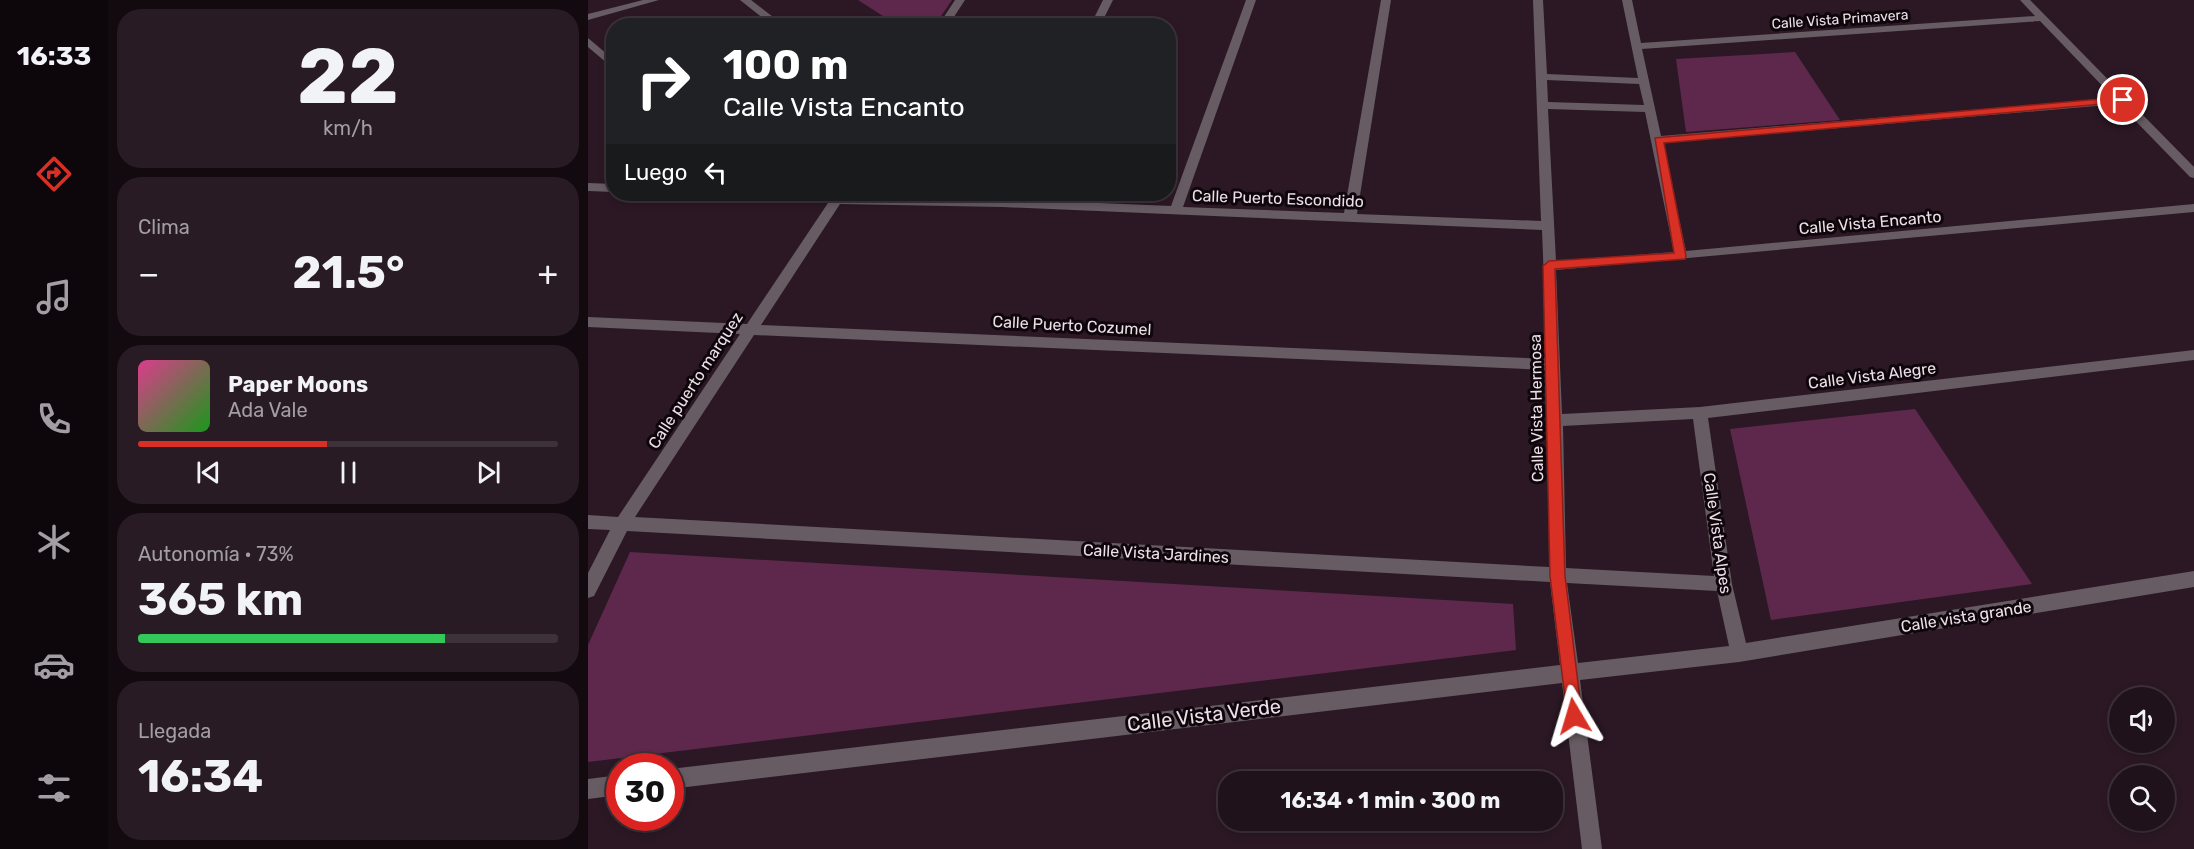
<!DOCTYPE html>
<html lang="es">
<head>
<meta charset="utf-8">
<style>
	:root { --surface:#20121b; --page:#281b24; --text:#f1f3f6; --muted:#a29ea3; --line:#3d323a; --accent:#d93025 }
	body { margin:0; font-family:Rubik,sans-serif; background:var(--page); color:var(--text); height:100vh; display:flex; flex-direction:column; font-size:22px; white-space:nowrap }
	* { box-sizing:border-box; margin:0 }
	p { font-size:20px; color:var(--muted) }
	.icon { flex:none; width:33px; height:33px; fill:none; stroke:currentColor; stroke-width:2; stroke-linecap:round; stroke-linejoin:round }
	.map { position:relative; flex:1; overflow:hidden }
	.drawer { display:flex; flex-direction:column; gap:9px; padding:9px; background:#120a0f; width:480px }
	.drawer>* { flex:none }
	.banner { position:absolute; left:18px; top:18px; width:570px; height:183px; border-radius:24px; box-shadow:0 3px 9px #0003,0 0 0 2px var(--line); background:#202124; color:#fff; overflow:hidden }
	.fabs { position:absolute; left:1521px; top:687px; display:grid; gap:12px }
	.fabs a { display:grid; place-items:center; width:66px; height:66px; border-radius:50%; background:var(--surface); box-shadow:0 3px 9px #0003,0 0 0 2px var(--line); font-size:30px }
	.speed { position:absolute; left:18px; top:753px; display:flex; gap:12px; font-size:30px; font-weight:700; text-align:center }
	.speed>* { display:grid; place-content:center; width:78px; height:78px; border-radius:50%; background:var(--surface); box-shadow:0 3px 9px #0003,0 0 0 2px var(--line); line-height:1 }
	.speed .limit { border:9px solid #d22; background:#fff; color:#111 }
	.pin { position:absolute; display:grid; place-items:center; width:51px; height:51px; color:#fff; margin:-26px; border:3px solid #fff; border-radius:50%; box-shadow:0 2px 6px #0007 }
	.me { position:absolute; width:66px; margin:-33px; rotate:353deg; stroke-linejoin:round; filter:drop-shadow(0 0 4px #0008) }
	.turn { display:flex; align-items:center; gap:21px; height:126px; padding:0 18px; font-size:27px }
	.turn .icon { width:78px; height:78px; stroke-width:2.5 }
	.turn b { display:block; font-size:42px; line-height:51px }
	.then { display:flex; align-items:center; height:57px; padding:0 18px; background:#0003; gap:12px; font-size:22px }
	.big { font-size:45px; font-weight:700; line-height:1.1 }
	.drawer .card { flex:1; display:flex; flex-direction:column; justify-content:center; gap:9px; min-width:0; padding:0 21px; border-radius:24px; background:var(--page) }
	.drawer .dial { align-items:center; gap:0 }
	.dial b { font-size:78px; line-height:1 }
	.song { display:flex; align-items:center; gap:18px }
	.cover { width:72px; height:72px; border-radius:9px; background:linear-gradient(135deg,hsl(330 70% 55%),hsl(120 70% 35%)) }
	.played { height:6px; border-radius:3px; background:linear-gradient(90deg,var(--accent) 45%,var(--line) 45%) }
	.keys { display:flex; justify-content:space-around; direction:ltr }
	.heat { display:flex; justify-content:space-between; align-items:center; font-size:33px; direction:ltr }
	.charge { height:9px; border-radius:4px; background:linear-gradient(90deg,#34c759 73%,var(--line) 0) }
	.trip { position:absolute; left:630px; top:771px; width:345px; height:60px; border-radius:24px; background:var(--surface); box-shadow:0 3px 9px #0003,0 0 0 2px var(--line); font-weight:700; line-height:60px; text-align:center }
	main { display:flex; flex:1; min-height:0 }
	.dock { display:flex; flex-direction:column; width:108px; justify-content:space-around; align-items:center; background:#0d070b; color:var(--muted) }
	.dock .icon { width:42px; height:42px }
	.dock .selected { color:var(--accent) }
	.dock b { font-size:27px; color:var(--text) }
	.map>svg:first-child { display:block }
	.green { fill:#5e284c }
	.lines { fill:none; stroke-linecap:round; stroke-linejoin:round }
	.minor { fill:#675c63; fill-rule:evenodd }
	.route { fill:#d93025; stroke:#8d1f18; stroke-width:1.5 }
	.labels { text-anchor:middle; stroke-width:6; stroke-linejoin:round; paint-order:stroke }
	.far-street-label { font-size:14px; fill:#ecdfe7; stroke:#0e060b }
	.street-label { font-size:16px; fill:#ecdfe7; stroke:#0e060b }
	.near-street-label { font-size:20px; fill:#ecdfe7; stroke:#0e060b }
</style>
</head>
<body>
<main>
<nav class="dock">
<b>16:33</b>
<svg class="icon selected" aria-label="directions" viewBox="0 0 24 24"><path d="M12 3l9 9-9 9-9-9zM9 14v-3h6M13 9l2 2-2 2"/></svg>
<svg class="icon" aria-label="music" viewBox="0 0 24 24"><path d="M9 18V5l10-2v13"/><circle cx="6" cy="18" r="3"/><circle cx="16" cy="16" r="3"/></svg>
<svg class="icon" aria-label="phone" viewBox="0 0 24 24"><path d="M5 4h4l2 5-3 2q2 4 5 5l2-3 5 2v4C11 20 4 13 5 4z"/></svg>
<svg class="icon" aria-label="climate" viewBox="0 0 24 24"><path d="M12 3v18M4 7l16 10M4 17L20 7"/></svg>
<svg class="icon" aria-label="car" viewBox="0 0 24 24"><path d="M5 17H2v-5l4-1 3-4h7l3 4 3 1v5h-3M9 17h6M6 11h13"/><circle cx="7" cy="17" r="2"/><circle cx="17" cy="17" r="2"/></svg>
<svg class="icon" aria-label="filters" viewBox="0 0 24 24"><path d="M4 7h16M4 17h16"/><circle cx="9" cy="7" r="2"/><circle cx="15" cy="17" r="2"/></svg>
</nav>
<section class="drawer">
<div class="card dial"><b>22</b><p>km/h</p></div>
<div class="card"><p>Clima</p>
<div class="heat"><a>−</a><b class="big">21.5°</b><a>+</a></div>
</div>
<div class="card">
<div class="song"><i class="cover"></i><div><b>Paper Moons</b><p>Ada Vale</p></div></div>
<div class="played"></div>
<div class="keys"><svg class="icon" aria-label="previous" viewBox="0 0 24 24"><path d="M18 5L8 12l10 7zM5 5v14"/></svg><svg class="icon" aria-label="pause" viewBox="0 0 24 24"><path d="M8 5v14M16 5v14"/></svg><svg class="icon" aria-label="next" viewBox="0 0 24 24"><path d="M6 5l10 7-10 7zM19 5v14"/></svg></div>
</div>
<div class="card"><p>Autonomía · 73%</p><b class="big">365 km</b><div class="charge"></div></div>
<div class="card"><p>Llegada</p><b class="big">16:34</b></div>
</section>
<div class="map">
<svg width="1606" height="849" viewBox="0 0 1606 849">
	<rect width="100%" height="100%" fill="#2b1824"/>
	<!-- green -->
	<path class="green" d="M270,0H364L347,25H309Z
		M1207,52L1252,120L1098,132L1088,59Z
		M1327,409L1444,584L1183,620L1142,429Z
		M42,552L925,604L928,650L0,762V645Z"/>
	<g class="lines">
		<!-- minor -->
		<path class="minor" d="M55,0H71L0,20V14Z
			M152,0H163L197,26H185Z
			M367,0H377L360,26H350Z
			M515,0H525L512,26H502Z
			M658,0H668L595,207L756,213L793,0H803L769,214L953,221L945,0H955L959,74L1050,78L1034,0H1044L1053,43L1447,16L1432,0H1442L1606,167V178L1602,177L1531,104L1075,143L1098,251L1606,204V212L968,270L974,414L1112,407L1606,350V360L1120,418L1144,584L1158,643L1606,571V587L1151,662L992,680L1014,849H994L974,683L82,789V769L972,665L962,582L39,531L6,596L0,598V573L22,530L0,529V515L30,517L152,334L0,327V317L159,324L240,203L168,198L162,194L245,196L246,194H258L257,196L415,199L583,206ZM1452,21L1526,98L1073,136L1054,49ZM959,80L1051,84L1056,105L960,102ZM960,109L1057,112L1086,252L968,261ZM252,204L415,207L954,230L959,359L173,325ZM166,335L959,370L960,416L958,420L960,424L961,567L47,517ZM1105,419L1126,576L978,568L975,426ZM979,583L1129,591L1141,646L990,663Z
			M0,38L26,60V69L0,47Z
			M0,183L26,184V192L0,191Z
			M32,775V795L0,799V779Z"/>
	</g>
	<!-- route -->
	<path class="route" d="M1535,97L1538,98V102L1076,143L1098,256L1097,259L967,269L977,576L994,716L992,722L986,724L980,722L962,576L955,266L961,261L1086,253L1067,138Z"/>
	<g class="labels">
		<!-- far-street labels -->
		<g class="far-street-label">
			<text transform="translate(1252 19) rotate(-4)" y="5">Calle Vista Primavera</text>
		</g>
		<!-- street labels -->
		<g class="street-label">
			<text transform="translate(690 198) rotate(2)" y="6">Calle Puerto Escondido</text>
			<text transform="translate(1282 222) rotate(-5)" y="6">Calle Vista Encanto</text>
			<text transform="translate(484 325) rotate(3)" y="6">Calle Puerto Cozumel</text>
			<text transform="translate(1284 375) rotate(-7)" y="6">Calle Vista Alegre</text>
			<text transform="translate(107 380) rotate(-57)" y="6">Calle puerto marquez</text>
			<text transform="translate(948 408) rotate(-91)" y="6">Calle Vista Hermosa</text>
			<text transform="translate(1130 533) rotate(82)" y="6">Calle Vista Alpes</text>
			<text transform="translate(568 553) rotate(3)" y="6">Calle Vista Jardines</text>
			<text transform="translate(1378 616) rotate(-9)" y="6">Calle vista grande</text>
		</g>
		<!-- near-street labels -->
		<g class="near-street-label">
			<text transform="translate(616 715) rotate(-7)" y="7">Calle Vista Verde</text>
		</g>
	</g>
</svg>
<div class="fabs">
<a><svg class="icon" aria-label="sound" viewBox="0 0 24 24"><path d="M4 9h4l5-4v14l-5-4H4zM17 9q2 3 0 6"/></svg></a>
<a><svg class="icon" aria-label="search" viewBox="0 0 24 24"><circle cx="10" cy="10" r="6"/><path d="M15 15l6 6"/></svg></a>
</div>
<div class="speed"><div class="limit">30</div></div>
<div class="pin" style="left:1535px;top:100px;background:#d93025"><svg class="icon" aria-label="arrive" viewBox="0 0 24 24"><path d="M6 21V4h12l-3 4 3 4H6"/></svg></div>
<svg class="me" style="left:986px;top:716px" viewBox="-20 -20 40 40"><path d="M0-17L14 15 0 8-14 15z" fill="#d93025" stroke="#fff" stroke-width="4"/></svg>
<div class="trip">16:34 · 1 min · 300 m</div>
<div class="banner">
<div class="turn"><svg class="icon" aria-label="right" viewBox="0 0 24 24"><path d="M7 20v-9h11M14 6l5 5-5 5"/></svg><div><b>100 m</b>Calle Vista Encanto</div></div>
<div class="then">Luego<svg class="icon" aria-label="left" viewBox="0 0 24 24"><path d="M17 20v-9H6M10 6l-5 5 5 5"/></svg></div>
</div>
</div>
</main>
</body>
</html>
